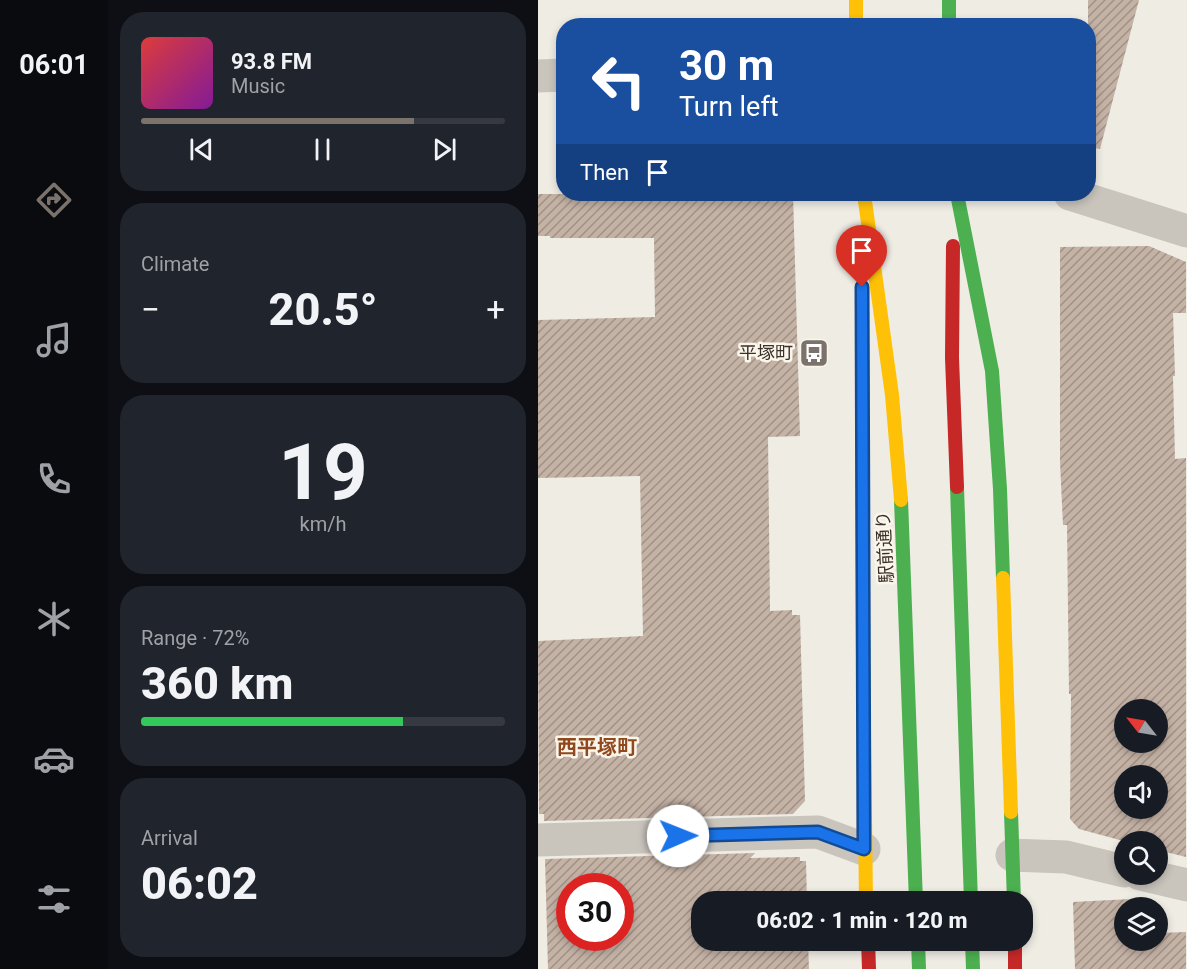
<!DOCTYPE html>
<html lang="en">
<head>
<meta charset="utf-8">
<style>
	:root { --surface:#171b24; --page:#20242c; --text:#f1f3f6; --muted:#9ea1a6; --line:#363941; --accent:#7a726b }
	body { margin:0; font-family:Roboto,"Noto Sans JP",sans-serif; background:var(--page); color:var(--text); height:100vh; display:flex; flex-direction:column; font-size:22px; white-space:nowrap }
	* { box-sizing:border-box; margin:0 }
	p { font-size:20px; color:var(--muted) }
	.icon { flex:none; width:33px; height:33px; fill:none; stroke:currentColor; stroke-width:2; stroke-linecap:round; stroke-linejoin:round }
	.map { position:relative; flex:1; overflow:hidden }
	.panel { display:flex; flex-direction:column; gap:12px; padding:12px; background:#0d0f14; width:430px }
	.panel>* { flex:none }
	.top-card { position:absolute; left:18px; top:18px; width:540px; height:183px; border-radius:24px; box-shadow:0 3px 9px #0003; background:#1a4fa0; color:#fff; overflow:hidden }
	.needle { width:39px; rotate:301deg }
	.fabs { position:absolute; left:576px; top:699px; display:grid; gap:12px }
	.fabs a { display:grid; place-items:center; width:54px; height:54px; border-radius:50%; background:var(--surface); box-shadow:0 3px 9px #0003; font-size:30px }
	.speed { position:absolute; left:18px; top:873px; display:flex; gap:12px; font-size:30px; font-weight:700; text-align:center }
	.speed>* { display:grid; place-content:center; width:78px; height:78px; border-radius:50%; background:var(--surface); box-shadow:0 3px 9px #0003; line-height:1 }
	.speed .limit { border:9px solid #d22; background:#fff; color:#111 }
	.pin { position:absolute; display:grid; place-items:center; width:51px; height:51px; color:#fff; margin:-62px -26px; border-radius:50% 50% 50% 0; rotate:-45deg; box-shadow:0 0 6px #0007 }
	.pin .icon { rotate:45deg }
	.me { position:absolute; width:66px; margin:-33px; rotate:89deg; stroke-linejoin:round; filter:drop-shadow(0 0 4px #0008) }
	.turn { display:flex; align-items:center; gap:21px; height:126px; padding:0 24px; font-size:27px }
	.turn .icon { width:78px; height:78px; stroke-width:2.5 }
	.turn b { display:block; font-size:42px; line-height:51px }
	.then { display:flex; align-items:center; height:57px; padding:0 24px; background:#0003; gap:12px; font-size:22px }
	.big { font-size:45px; font-weight:800; line-height:1.1 }
	.panel .card { flex:1; display:flex; flex-direction:column; justify-content:center; gap:9px; min-width:0; padding:0 21px; border-radius:24px; background:var(--page) }
	.panel .dial { align-items:center; gap:0 }
	.dial b { font-size:78px; line-height:1 }
	.song { display:flex; align-items:center; gap:18px }
	.cover { width:72px; height:72px; border-radius:9px; background:linear-gradient(135deg,hsl(0 70% 55%),hsl(290 70% 35%)) }
	.played { height:6px; border-radius:3px; background:linear-gradient(90deg,var(--accent) 75%,var(--line) 75%) }
	.keys { display:flex; justify-content:space-around; direction:ltr }
	.heat { display:flex; justify-content:space-between; align-items:center; font-size:33px; direction:ltr }
	.charge { height:9px; border-radius:4px; background:linear-gradient(90deg,#34c759 72%,var(--line) 0) }
	.trip { position:absolute; left:153px; top:891px; width:342px; height:60px; border-radius:24px; background:var(--surface); box-shadow:0 3px 9px #0003; font-weight:800; line-height:60px; text-align:center }
	main { display:flex; flex:1; min-height:0 }
	.tab-bar { display:flex; flex-direction:column; width:108px; justify-content:space-around; align-items:center; background:#090b0e; color:var(--muted) }
	.tab-bar .icon { width:42px; height:42px }
	.tab-bar .on { color:var(--accent) }
	.tab-bar b { font-size:27px; color:var(--text) }
	.map>svg:first-child { display:block }
	.building { fill:url(#building-hatch); fill-rule:evenodd }
	.lines { fill:none; stroke-linecap:round; stroke-linejoin:round }
	.street { stroke:#c9c4bc; stroke-width:33 }
	.fast { stroke:#4caf50; stroke-width:14 }
	.slow { stroke:#ffc107; stroke-width:14 }
	.jam { stroke:#c62828; stroke-width:14 }
	.route-casing { stroke:#114b97; stroke-width:15 }
	.route { stroke:#1a73e8; stroke-width:10 }
	.labels { text-anchor:middle; stroke-width:5; stroke-linejoin:round; paint-order:stroke }
	.poi-label { font-size:18px; fill:#3b312a; stroke:#fbf6ec; text-anchor:end }
	.street-label { font-size:18px; fill:#3b312a; stroke:#fbf6ec }
	.neighbourhood-label { font-size:20px; font-weight:bold; fill:#8f491d; stroke:#fbf6ec }
</style>
</head>
<body>
<main>
<nav class="tab-bar">
<b>06:01</b>
<svg class="icon on" aria-label="directions" viewBox="0 0 24 24"><path d="M12 3l9 9-9 9-9-9zM9 14v-3h6M13 9l2 2-2 2"/></svg>
<svg class="icon" aria-label="music" viewBox="0 0 24 24"><path d="M9 18V5l10-2v13"/><circle cx="6" cy="18" r="3"/><circle cx="16" cy="16" r="3"/></svg>
<svg class="icon" aria-label="phone" viewBox="0 0 24 24"><path d="M5 4h4l2 5-3 2q2 4 5 5l2-3 5 2v4C11 20 4 13 5 4z"/></svg>
<svg class="icon" aria-label="climate" viewBox="0 0 24 24"><path d="M12 3v18M4 7l16 10M4 17L20 7"/></svg>
<svg class="icon" aria-label="car" viewBox="0 0 24 24"><path d="M5 17H2v-5l4-1 3-4h7l3 4 3 1v5h-3M9 17h6M6 11h13"/><circle cx="7" cy="17" r="2"/><circle cx="17" cy="17" r="2"/></svg>
<svg class="icon" aria-label="filters" viewBox="0 0 24 24"><path d="M4 7h16M4 17h16"/><circle cx="9" cy="7" r="2"/><circle cx="15" cy="17" r="2"/></svg>
</nav>
<section class="panel">
<div class="card">
<div class="song"><i class="cover"></i><div><b>93.8 FM</b><p>Music</p></div></div>
<div class="played"></div>
<div class="keys"><svg class="icon" aria-label="previous" viewBox="0 0 24 24"><path d="M18 5L8 12l10 7zM5 5v14"/></svg><svg class="icon" aria-label="pause" viewBox="0 0 24 24"><path d="M8 5v14M16 5v14"/></svg><svg class="icon" aria-label="next" viewBox="0 0 24 24"><path d="M6 5l10 7-10 7zM19 5v14"/></svg></div>
</div>
<div class="card"><p>Climate</p>
<div class="heat"><a>−</a><b class="big">20.5°</b><a>+</a></div>
</div>
<div class="card dial"><b>19</b><p>km/h</p></div>
<div class="card"><p>Range · 72%</p><b class="big">360 km</b><div class="charge"></div></div>
<div class="card"><p>Arrival</p><b class="big">06:02</b></div>
</section>
<div class="map">
<svg width="649" height="969" viewBox="0 0 649 969">
	<defs>
		<pattern id="building-hatch" width="6" height="6" patternUnits="userSpaceOnUse" patternTransform="scale(1.5)"><rect width="6" height="6" fill="#c4b2a5"/><path d="M-1 1l2-2M0 6l6-6M5 7l2-2" fill="none" stroke="#a09187"/></pattern>
	</defs>
	<rect width="100%" height="100%" fill="#efece4"/>
	<!-- building -->
	<path class="building" d="M550,0H601L562,149L550,147Z
		M0,194H255L262,436L230,437L232,611L254,610V615H262L267,801L255,814L6,821V814H1L0,641L105,636L102,476L0,478V320L117,317L116,238H12V236H0Z
		M611,246L648,262V313H635L637,376H635L637,459L648,458V857L620,850V842H589L541,829L532,819L533,694H531L529,525H525L522,462V247ZM586,710H620V742H586ZM586,776H620V808H586Z
		M217,853L212,858L262,857V861H268L269,902H164V940H270L271,969H10L7,859ZM32,886H82V938H32Z
		M612,898V908H586V940H620V933L648,932V969H537L535,902Z"/>
	<g class="lines">
		<!-- street -->
		<path class="street" d="M0,76L26,75
			M532,194L649,231
			M0,840L280,832L326,849
			M474,855L528,857L586,871
			M602,874L649,885"/>
		<!-- fast -->
		<path class="fast" d="M411,0V26
			M419,194L454,371L462,489L465,578
			M324,306L325,651
			M419,487L433,902
			M363,500L378,902
			M473,812L476,902
			M380,940L381,969
			M434,940L435,969"/>
		<!-- slow -->
		<path class="slow" d="M318,0V26
			M326,194L354,395L363,500
			M465,578L473,812
			M325,651L328,902"/>
		<!-- jam -->
		<path class="jam" d="M415,246L414,358L419,487
			M330,940L331,969
			M477,940V969"/>
	</g>
	<g class="lines">
		<!-- route casing -->
		<g class="route-casing">
			<path id="route" d="M140,836L280,832L326,849L324,287"/>
		</g>
		<!-- route -->
		<use href="#route" class="route"/>
	</g>
	<!-- icons -->
	<defs>
		<g id="bus-square" transform="scale(1.5)"><rect x="-9" y="-9" width="18" height="18" rx="4" fill="#7a726b" stroke="#fbf6ec"/><path d="M-5-6H5V4H4V6H2V4H-2V6H-4V4H-5ZM-3.5-4V0h7V-4ZM-3.5 1.2v1.5H-2V1.2ZM2 1.2v1.5H3.5V1.2Z" fill="#fff"/></g>
	</defs>
	<g fill-rule="evenodd">
		<use href="#bus-square" x="276" y="353"/>
	</g>
	<g class="labels">
		<!-- poi labels -->
		<g class="poi-label">
			<text x="255" y="359">平塚町</text>
		</g>
		<!-- street labels -->
		<g class="street-label">
			<text transform="translate(347 547) rotate(-93)" y="6">駅前通り</text>
		</g>
		<!-- neighbourhood labels -->
		<g class="neighbourhood-label">
			<text x="59" y="754">西平塚町</text>
		</g>
	</g>
</svg>
<div class="fabs">
<a><svg class="needle" viewBox="-14 -14 28 28"><path d="M0-13l5 13h-10z" fill="#e53935"/><path d="M0 13l5-13h-10z" fill="#9ea1a6"/></svg></a>
<a><svg class="icon" aria-label="sound" viewBox="0 0 24 24"><path d="M4 9h4l5-4v14l-5-4H4zM17 9q2 3 0 6"/></svg></a>
<a><svg class="icon" aria-label="search" viewBox="0 0 24 24"><circle cx="10" cy="10" r="6"/><path d="M15 15l6 6"/></svg></a>
<a><svg class="icon" aria-label="layers" viewBox="0 0 24 24"><path d="M12 4l9 5-9 5-9-5zM3 14l9 5 9-5"/></svg></a>
</div>
<div class="speed"><div class="limit">30</div></div>
<div class="pin" style="left:324px;top:287px;background:#d93025"><svg class="icon" aria-label="arrive" viewBox="0 0 24 24"><path d="M6 21V4h12l-3 4 3 4H6"/></svg></div>
<svg class="me" style="left:140px;top:836px" viewBox="-20 -20 40 40"><circle r="19" fill="#fff"/><path d="M0-13L10 11 0 6-10 11z" fill="#1a73e8"/></svg>
<div class="trip">06:02 · 1 min · 120 m</div>
<div class="top-card">
<div class="turn"><svg class="icon" aria-label="left" viewBox="0 0 24 24"><path d="M17 20v-9H6M10 6l-5 5 5 5"/></svg><div><b>30 m</b>Turn left</div></div>
<div class="then">Then<svg class="icon" aria-label="arrive" viewBox="0 0 24 24"><path d="M6 21V4h12l-3 4 3 4H6"/></svg></div>
</div>
</div>
</main>
</body>
</html>
